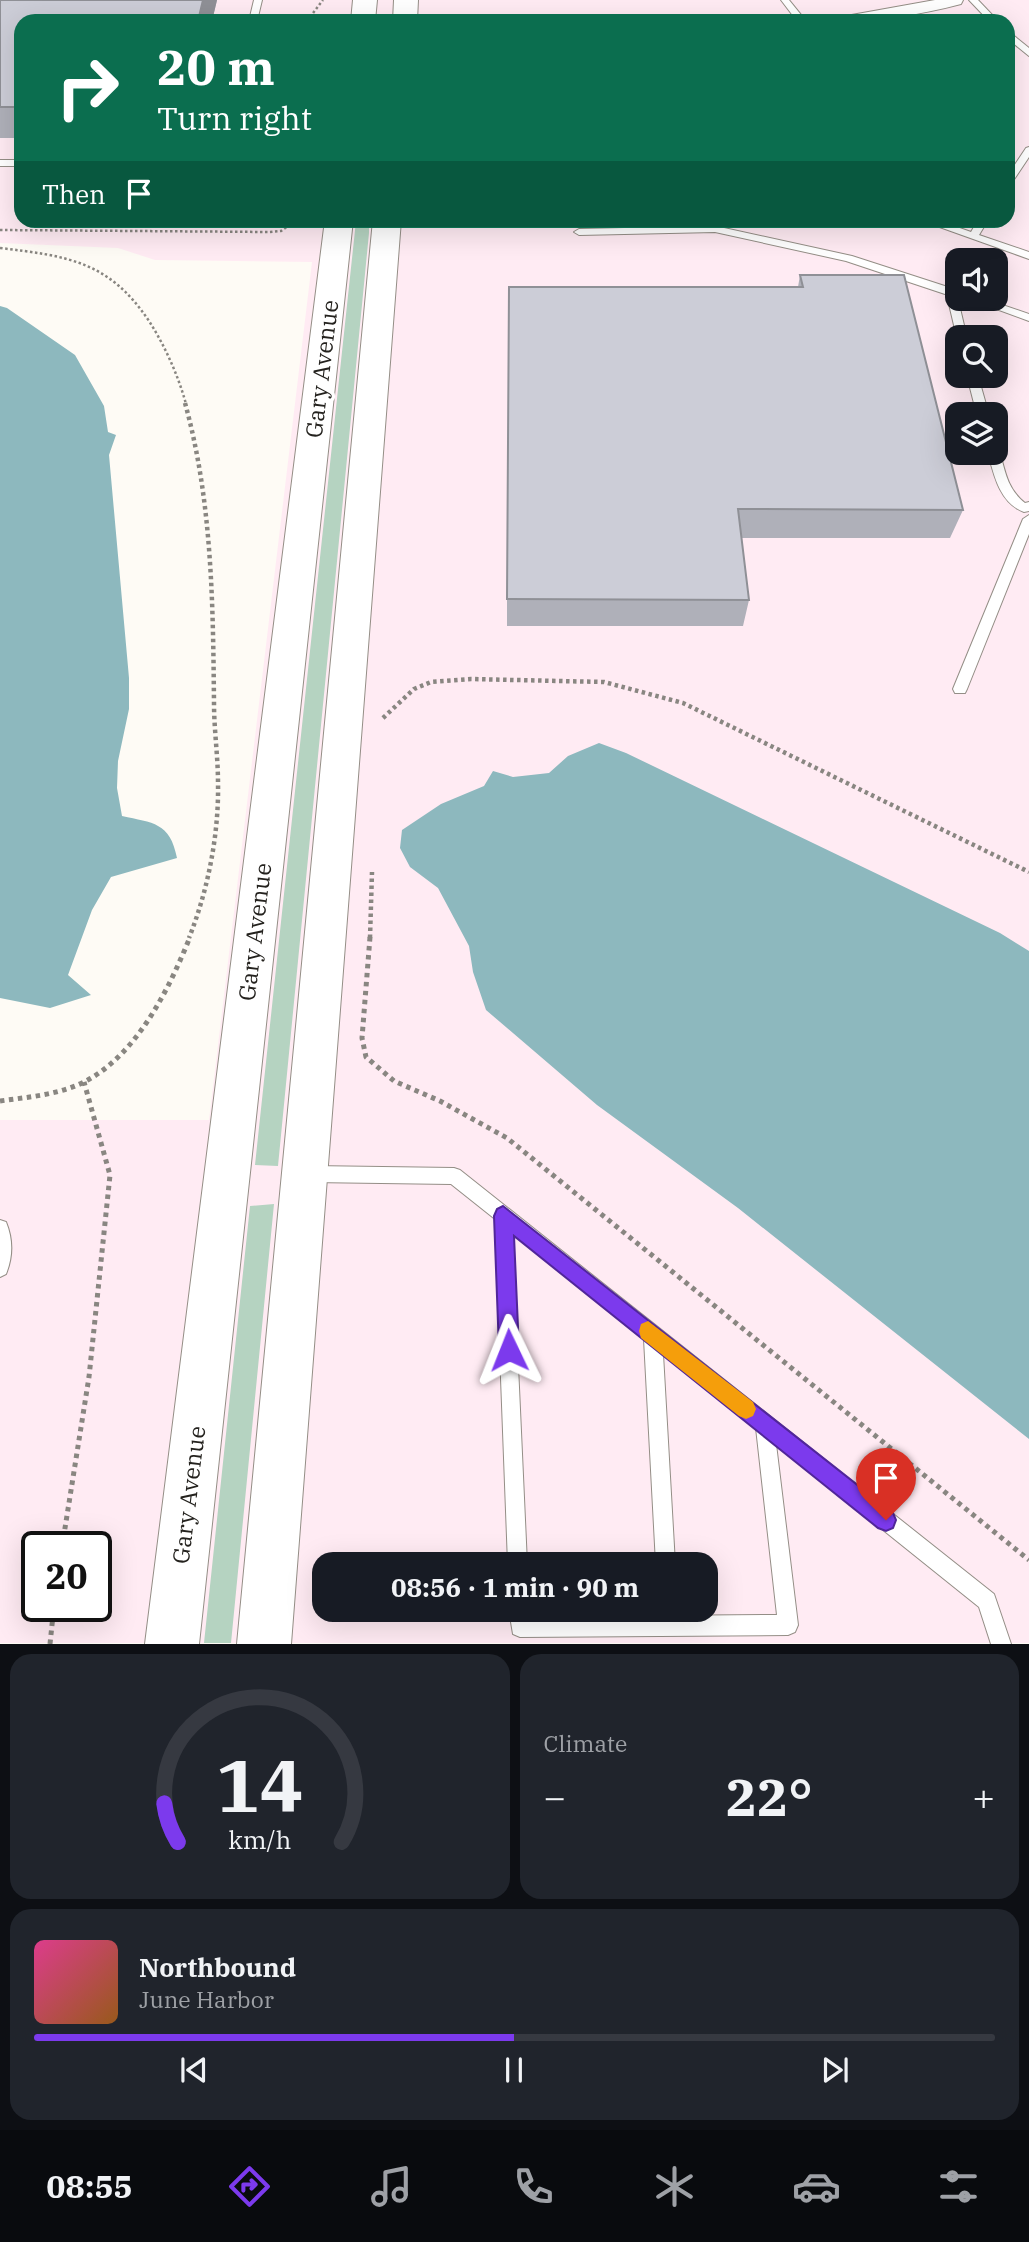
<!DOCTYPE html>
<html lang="en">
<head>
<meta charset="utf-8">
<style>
	:root { --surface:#171b24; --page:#20242c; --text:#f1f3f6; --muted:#9ea1a6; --line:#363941; --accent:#7c3aed }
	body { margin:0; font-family:"IBM Plex Serif",serif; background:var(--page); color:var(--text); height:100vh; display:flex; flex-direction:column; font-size:26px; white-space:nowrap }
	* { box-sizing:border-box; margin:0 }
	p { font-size:23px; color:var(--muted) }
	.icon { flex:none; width:38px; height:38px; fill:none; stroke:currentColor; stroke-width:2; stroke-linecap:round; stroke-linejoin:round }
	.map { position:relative; height:1644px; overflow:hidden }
	.drawer { display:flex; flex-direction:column; gap:10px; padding:10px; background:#0d0f14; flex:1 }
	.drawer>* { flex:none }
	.hud { position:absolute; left:14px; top:14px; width:1001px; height:214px; border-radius:21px; box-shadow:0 7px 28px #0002; background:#0b6e4f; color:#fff; overflow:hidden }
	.controls { position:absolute; left:945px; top:248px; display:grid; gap:14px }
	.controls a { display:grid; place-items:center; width:63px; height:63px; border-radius:14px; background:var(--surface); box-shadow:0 7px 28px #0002; font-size:35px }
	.speed { position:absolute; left:21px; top:1531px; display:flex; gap:14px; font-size:35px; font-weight:700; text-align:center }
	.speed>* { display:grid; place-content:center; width:91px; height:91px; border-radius:50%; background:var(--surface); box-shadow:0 7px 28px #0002; line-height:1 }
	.speed .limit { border:4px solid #111; border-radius:10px; background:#fff; color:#111 }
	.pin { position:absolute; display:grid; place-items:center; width:60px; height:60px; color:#fff; margin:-72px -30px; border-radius:50% 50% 50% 0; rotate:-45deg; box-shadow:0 0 7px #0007 }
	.pin .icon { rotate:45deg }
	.me { position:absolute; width:77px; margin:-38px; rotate:358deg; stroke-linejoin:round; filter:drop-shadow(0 0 5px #0008) }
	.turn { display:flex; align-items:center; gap:24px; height:147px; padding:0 28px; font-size:32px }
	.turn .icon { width:91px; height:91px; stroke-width:2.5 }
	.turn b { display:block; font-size:49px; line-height:60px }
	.then { display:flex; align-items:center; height:66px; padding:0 28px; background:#0003; gap:14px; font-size:26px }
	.big { font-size:52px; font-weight:700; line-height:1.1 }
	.drawer .card { flex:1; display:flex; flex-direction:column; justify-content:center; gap:10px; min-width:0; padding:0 24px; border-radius:21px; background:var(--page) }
	.drawer .dial { align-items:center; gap:0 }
	.dial svg { height:182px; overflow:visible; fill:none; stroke:var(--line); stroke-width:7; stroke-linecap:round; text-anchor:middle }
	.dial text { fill:var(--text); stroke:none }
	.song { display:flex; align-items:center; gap:21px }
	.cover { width:84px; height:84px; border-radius:10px; background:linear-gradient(135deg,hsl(330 70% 55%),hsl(30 70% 35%)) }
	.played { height:7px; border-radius:4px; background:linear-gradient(90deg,var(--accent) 50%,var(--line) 50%) }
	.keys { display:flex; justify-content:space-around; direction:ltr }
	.heat { display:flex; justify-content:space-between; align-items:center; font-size:38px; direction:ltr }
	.drawer .tiles { flex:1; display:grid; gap:10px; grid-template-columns:1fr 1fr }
	.card:last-child { grid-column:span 2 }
	.trip { position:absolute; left:312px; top:1552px; width:406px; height:70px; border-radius:21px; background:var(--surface); box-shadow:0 7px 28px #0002; font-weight:700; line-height:70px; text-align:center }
	.tabs { display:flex; height:112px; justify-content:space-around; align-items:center; background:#090b0e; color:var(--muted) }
	.tabs .icon { width:49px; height:49px }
	.tabs .current { color:var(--accent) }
	.tabs b { font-size:32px; color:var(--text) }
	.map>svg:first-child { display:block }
	.industrial { fill:#ffebf3; fill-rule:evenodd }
	.green { fill:#b5d3c1 }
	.water { fill:#8db8be }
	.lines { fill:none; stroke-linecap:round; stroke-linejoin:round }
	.lane-casing { stroke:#948e86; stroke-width:2 }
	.street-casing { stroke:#948e86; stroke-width:2 }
	.secondary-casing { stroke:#948e86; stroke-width:2 }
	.path-far2 { stroke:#898681; stroke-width:2.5; stroke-dasharray:2.5 2.5; stroke-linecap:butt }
	.path-far1 { stroke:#898681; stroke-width:4.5; stroke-dasharray:3.5 3.5; stroke-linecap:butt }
	.path { stroke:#898681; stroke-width:5; stroke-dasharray:4.5 4.5; stroke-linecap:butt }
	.lane { fill:#fff; fill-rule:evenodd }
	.street { fill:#fff; fill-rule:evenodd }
	.secondary { fill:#fff; fill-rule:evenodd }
	.wall { fill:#afb0b9 }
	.shaded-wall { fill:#8f9096 }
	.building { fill:#cccdd7; stroke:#8f9096; stroke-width:2 }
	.route { fill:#7c3aed; stroke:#51269a; stroke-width:2 }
	.slow { fill:#f59e0b }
	.labels { text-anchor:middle; stroke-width:7; stroke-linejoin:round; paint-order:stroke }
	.street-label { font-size:23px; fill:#24221e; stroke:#fff }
</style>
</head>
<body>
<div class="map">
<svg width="1029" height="1644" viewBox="0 0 1029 1644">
	<rect width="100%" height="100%" fill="#fefbf5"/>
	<!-- industrial -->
	<path class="industrial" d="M0,0H1029V1643H0V1120H209L312,262L155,260L118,248L0,243ZM21,21H1008V220H21ZM957,261H996V299H957ZM957,338H996V376H957ZM957,415H996V453H957ZM37,1547H96V1606H37ZM324,1564H705V1610H324Z"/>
	<!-- green -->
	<path class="green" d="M356,221H369V233L278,1166L255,1165Z
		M274,1204L231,1643H204L250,1206Z"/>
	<!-- water -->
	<path class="water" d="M0,306L7,308L75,355L104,406L108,432L116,435L109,455L129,678V709L118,761L117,788L122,816C153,823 170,822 177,858L111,877L92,910L68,975L91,995L50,1008L0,998Z
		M599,743L626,753L1000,933L1029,951V1439L738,1208L597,1105L486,1010L473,972L469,946L438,888L410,867L400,848L402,830L441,804L484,786L493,771L513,777L549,773L568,756Z"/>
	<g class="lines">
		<!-- lane casing -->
		<g class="lane-casing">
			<path id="lane" d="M254,0H262L257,21H249Z
				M781,0H789L806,21H797Z
				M969,0H978L998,21H989Z
				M1008,31L1029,48V56L1008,39Z
				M1029,147V157L1011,184L1008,185V175L1026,148Z
				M0,160H21V166H0Z
				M920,220H937L971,232L978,220H988L979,235L1029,252V259Z
				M715,226L852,256L957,290V299H961L959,304L967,338H957L949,304L951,296L846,261L715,232L579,235L574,232L579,229Z
				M969,299H985L1029,314V321Z
				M967,376H978L989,415H977Z
				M996,449L1000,453C1005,472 1008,490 1025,503L1029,502V511L1024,512C1000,503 994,476 988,453H996Z
				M1029,515V534L967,689L965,693H955L953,689L1023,519Z
				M311,1166L454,1168L460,1170L994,1594L1011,1644H991L979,1607L776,1444L798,1625L795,1632L788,1635L520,1637L513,1634L509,1610H529V1617L777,1615L756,1428L663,1354L675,1564H656L644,1339L512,1233L527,1564H508L495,1219L451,1184L311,1182L305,1180L303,1174L305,1168Z
				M0,1220L6,1222C13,1239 13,1257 6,1274L0,1277Z"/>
		</g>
		<!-- street casing -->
		<g class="street-casing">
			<path id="street" d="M935,0H963L961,4C919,15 881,21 837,21L846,16Z"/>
		</g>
		<!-- secondary casing -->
		<g class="secondary-casing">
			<path id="secondary" d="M353,0H377L375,21H351Z
				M394,0H418L417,21H393Z
				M325,220H353L199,1644H145Z
				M373,220H401L291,1644H237Z"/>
		</g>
		<!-- path-far2 -->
		<path class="path-far2" d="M307,21L323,0
			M0,230L269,232L281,231L296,220
			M0,248C67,256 109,261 149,321C165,346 178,375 186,404"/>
		<!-- path-far1 -->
		<path class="path-far1" d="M185,403C212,501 213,602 214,703C214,730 218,756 218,783C219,834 208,890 189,938
			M383,718L414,689L431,682L471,679L604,682L683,703L1029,872
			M370,938L372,872"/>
		<!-- path -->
		<path class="path" d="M370,937L362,1038L366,1057L394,1081L440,1101L507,1138L1029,1560
			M0,1101C28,1097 58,1095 84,1082C137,1055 169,989 190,937
			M62,1547L89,1377L110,1175L84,1082
			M50,1644L54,1606"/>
		<!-- lane -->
		<use href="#lane" class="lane"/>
		<!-- street -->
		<use href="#street" class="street"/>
		<!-- secondary -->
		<use href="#secondary" class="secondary"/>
	</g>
	<!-- wall -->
	<path class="wall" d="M0,0H217L212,21H21V138H0Z
		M800,275L963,510L950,538H741L749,600L743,626H507V599L798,287Z"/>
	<!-- shaded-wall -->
	<path class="shaded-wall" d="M203,0H217L212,21H198Z"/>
	<!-- building -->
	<path class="building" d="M0,0H203L198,21H21V107H0Z
		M800,275H904L963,510L738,509L749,600L507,599L509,287H803Z"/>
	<!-- route -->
	<path class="route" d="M503,1206L893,1513L896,1520L893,1528L886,1531L878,1528L514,1236L519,1350L516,1357L509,1360L501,1357L499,1350L494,1216L497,1209Z"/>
	<!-- slow -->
	<path class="slow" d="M648,1321L753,1402L756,1409L753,1416L746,1419L739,1416L641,1338L639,1331L641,1324Z"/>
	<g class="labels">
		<!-- street labels -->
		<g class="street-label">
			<text transform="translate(322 369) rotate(-83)" y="8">Gary Avenue</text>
			<text transform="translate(255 932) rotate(-83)" y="8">Gary Avenue</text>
			<text transform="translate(189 1495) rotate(-83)" y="8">Gary Avenue</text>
		</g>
	</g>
</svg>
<div class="controls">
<a><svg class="icon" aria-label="sound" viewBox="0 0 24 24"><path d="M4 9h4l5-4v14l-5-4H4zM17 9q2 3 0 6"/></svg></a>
<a><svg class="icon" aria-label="search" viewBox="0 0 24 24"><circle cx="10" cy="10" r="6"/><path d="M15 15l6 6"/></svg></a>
<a><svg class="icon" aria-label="layers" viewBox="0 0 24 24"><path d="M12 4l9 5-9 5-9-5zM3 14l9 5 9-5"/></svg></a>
</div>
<div class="speed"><div class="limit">20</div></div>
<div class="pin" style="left:886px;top:1520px;background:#d93025"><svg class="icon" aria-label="arrive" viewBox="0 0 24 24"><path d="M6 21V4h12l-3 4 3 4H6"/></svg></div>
<svg class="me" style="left:509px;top:1350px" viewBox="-20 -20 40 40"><path d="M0-17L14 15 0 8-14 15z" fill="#7c3aed" stroke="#fff" stroke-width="4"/></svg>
<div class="trip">08:56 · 1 min · 90 m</div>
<div class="hud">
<div class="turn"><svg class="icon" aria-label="right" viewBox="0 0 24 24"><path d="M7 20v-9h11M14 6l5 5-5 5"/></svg><div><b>20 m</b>Turn right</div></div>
<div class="then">Then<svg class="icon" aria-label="arrive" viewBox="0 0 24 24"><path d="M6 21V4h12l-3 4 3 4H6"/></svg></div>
</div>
</div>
<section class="drawer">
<div class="tiles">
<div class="card dial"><svg viewBox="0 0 100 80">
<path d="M14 69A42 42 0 1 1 86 69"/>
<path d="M14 69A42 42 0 0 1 8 52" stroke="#7c3aed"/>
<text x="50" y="56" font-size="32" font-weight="700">14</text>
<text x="50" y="72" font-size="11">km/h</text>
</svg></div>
<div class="card"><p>Climate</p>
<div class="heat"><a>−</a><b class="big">22°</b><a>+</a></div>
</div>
<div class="card">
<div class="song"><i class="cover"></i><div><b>Northbound</b><p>June Harbor</p></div></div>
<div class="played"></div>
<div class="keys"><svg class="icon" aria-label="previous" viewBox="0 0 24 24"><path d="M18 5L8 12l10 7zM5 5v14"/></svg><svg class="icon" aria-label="pause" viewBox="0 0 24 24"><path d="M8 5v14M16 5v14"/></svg><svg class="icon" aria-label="next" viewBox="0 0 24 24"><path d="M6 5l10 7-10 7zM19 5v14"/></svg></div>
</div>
</div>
</section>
<nav class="tabs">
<b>08:55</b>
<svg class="icon current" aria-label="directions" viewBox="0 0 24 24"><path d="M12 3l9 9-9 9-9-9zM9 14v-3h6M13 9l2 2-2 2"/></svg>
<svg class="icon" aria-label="music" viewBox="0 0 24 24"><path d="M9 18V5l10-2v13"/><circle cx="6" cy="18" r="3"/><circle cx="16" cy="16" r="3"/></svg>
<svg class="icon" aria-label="phone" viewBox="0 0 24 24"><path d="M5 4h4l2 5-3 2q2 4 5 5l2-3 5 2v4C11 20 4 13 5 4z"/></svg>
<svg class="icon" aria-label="climate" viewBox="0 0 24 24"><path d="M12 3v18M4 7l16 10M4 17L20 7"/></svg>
<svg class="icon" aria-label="car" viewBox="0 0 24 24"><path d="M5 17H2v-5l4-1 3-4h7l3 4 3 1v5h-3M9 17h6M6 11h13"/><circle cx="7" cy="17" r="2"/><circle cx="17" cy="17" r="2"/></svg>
<svg class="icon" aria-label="filters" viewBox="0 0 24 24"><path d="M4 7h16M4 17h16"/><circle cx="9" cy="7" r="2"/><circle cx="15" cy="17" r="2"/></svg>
</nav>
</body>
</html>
